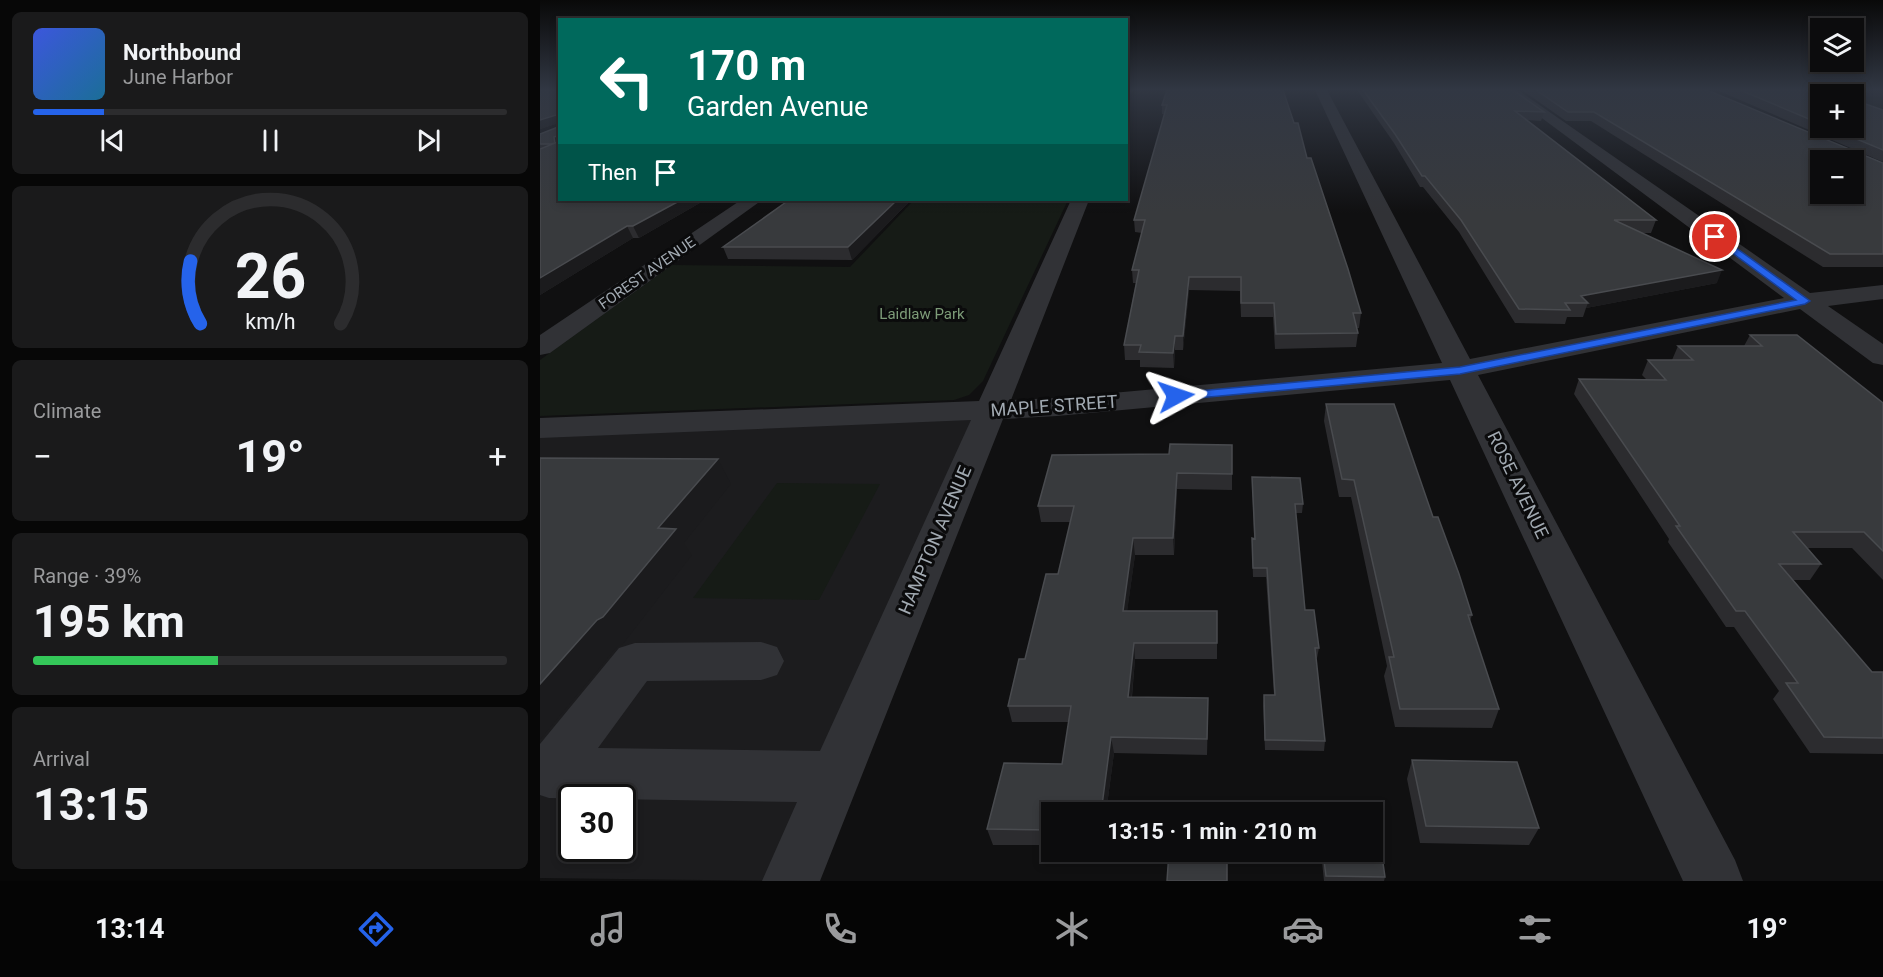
<!DOCTYPE html>
<html lang="en">
<head>
<meta charset="utf-8">
<style>
	:root { --surface:#0c0c0d; --page:#1a1a1b; --text:#f1f3f6; --muted:#9a9b9d; --line:#2c2c2e; --accent:#2563eb }
	body { margin:0; font-family:Roboto,sans-serif; background:var(--page); color:var(--text); height:100vh; display:flex; flex-direction:column; font-size:22px; white-space:nowrap }
	* { box-sizing:border-box; margin:0 }
	p { font-size:20px; color:var(--muted) }
	.icon { flex:none; width:33px; height:33px; fill:none; stroke:currentColor; stroke-width:2; stroke-linecap:round; stroke-linejoin:round }
	.map { position:relative; flex:1; overflow:hidden }
	.side { display:flex; flex-direction:column; gap:12px; padding:12px; background:#070707; width:540px }
	.side>* { flex:none }
	.hud { position:absolute; left:18px; top:18px; width:570px; height:183px; border-radius:0px; box-shadow:0 3px 9px #0003,0 0 0 2px var(--line); background:#00695c; color:#fff; overflow:hidden }
	.tools { position:absolute; left:1270px; top:18px; display:grid; gap:12px }
	.tools a { display:grid; place-items:center; width:54px; height:54px; border-radius:0px; background:var(--surface); box-shadow:0 3px 9px #0003,0 0 0 2px var(--line); font-size:30px }
	.speed { position:absolute; left:18px; top:784px; display:flex; gap:12px; font-size:30px; font-weight:700; text-align:center }
	.speed>* { display:grid; place-content:center; width:78px; height:78px; border-radius:50%; background:var(--surface); box-shadow:0 3px 9px #0003,0 0 0 2px var(--line); line-height:1 }
	.speed .limit { border:3px solid #111; border-radius:9px; background:#fff; color:#111 }
	.pin { position:absolute; display:grid; place-items:center; width:51px; height:51px; color:#fff; margin:-26px; border:3px solid #fff; border-radius:50%; box-shadow:0 2px 6px #0007 }
	.me { position:absolute; width:66px; margin:-33px; rotate:85deg; stroke-linejoin:round; filter:drop-shadow(0 0 4px #0008) }
	.turn { display:flex; align-items:center; gap:21px; height:126px; padding:0 30px; font-size:27px }
	.turn .icon { width:78px; height:78px; stroke-width:2.5 }
	.turn b { display:block; font-size:42px; line-height:51px }
	.then { display:flex; align-items:center; height:57px; padding:0 30px; background:#0003; gap:12px; font-size:22px }
	.big { font-size:45px; font-weight:700; line-height:1.1 }
	.side .widget { flex:1; display:flex; flex-direction:column; justify-content:center; gap:9px; min-width:0; padding:0 21px; border-radius:9px; background:var(--page) }
	.side .dial { align-items:center; gap:0 }
	.dial svg { height:156px; overflow:visible; fill:none; stroke:var(--line); stroke-width:7; stroke-linecap:round; text-anchor:middle }
	.dial text { fill:var(--text); stroke:none }
	.song { display:flex; align-items:center; gap:18px }
	.cover { width:72px; height:72px; border-radius:9px; background:linear-gradient(135deg,hsl(230 70% 55%),hsl(200 70% 35%)) }
	.played { height:6px; border-radius:3px; background:linear-gradient(90deg,var(--accent) 15%,var(--line) 15%) }
	.keys { display:flex; justify-content:space-around; direction:ltr }
	.heat { display:flex; justify-content:space-between; align-items:center; font-size:33px; direction:ltr }
	.charge { height:9px; border-radius:4px; background:linear-gradient(90deg,#34c759 39%,var(--line) 0) }
	.trip { position:absolute; left:501px; top:802px; width:342px; height:60px; border-radius:0px; background:var(--surface); box-shadow:0 3px 9px #0003,0 0 0 2px var(--line); font-weight:700; line-height:60px; text-align:center }
	.dock { display:flex; height:96px; justify-content:space-around; align-items:center; background:#050505; color:var(--muted) }
	.dock .icon { width:42px; height:42px }
	.dock .on { color:var(--accent) }
	.dock b { font-size:27px; color:var(--text) }
	main { display:flex; flex:1; min-height:0 }
	.map>svg:first-child { display:block }
	.built { fill:#1c1c1e; fill-rule:evenodd }
	.green { fill:#161b16 }
	.lines { fill:none; stroke-linecap:round; stroke-linejoin:round }
	.minor { fill:#313236; fill-rule:evenodd }
	.wall { fill:#2c2c2f }
	.shaded-wall { fill:#1b1b1d }
	.building { fill:#383a3d; stroke:#494b4f; stroke-width:1.5; fill-rule:evenodd }
	.route { fill:#2563eb; stroke:#184099; stroke-width:1.5 }
	.labels { text-anchor:middle; stroke-width:6; stroke-linejoin:round; paint-order:stroke }
	.far-street-label { font-size:15px; fill:#a1a9b1; stroke:#0b0b0c }
	.far-park-label { font-size:15px; fill:#7d9c78; stroke:#0b0b0c }
	.street-label { font-size:18px; fill:#a1a9b1; stroke:#0b0b0c }
</style>
</head>
<body>
<main>
<section class="side">
<div class="widget">
<div class="song"><i class="cover"></i><div><b>Northbound</b><p>June Harbor</p></div></div>
<div class="played"></div>
<div class="keys"><svg class="icon" aria-label="previous" viewBox="0 0 24 24"><path d="M18 5L8 12l10 7zM5 5v14"/></svg><svg class="icon" aria-label="pause" viewBox="0 0 24 24"><path d="M8 5v14M16 5v14"/></svg><svg class="icon" aria-label="next" viewBox="0 0 24 24"><path d="M6 5l10 7-10 7zM19 5v14"/></svg></div>
</div>
<div class="widget dial"><svg viewBox="0 0 100 80">
<path d="M14 69A42 42 0 1 1 86 69"/>
<path d="M14 69A42 42 0 0 1 9 37" stroke="#2563eb"/>
<text x="50" y="56" font-size="32" font-weight="700">26</text>
<text x="50" y="72" font-size="11">km/h</text>
</svg></div>
<div class="widget"><p>Climate</p>
<div class="heat"><a>−</a><b class="big">19°</b><a>+</a></div>
</div>
<div class="widget"><p>Range · 39%</p><b class="big">195 km</b><div class="charge"></div></div>
<div class="widget"><p>Arrival</p><b class="big">13:15</b></div>
</section>
<div class="map">
<svg width="1343" height="881" viewBox="0 0 1343 881">
	<rect width="100%" height="100%" fill="#101011"/>
	<!-- built -->
	<path class="built" d="M442,415L234,881L0,878V432ZM32,798H82V849H32Z"/>
	<!-- green -->
	<path class="green" d="M1257,90H1332L1343,93V117L1314,108V94H1281Z
		M374,200H528L443,381L429,395L414,400L0,416V360L132,265L310,267Z
		M237,483L340,484L279,600L153,598Z"/>
	<g class="lines">
		<!-- minor -->
		<path class="minor" d="M586,90H594L586,96Z
			M775,90H787L930,359L1244,298L964,90H978L1270,293L1343,285V299L1288,306L1343,344V365L1333,363L1260,309L938,375L1195,860L1203,881H1143L910,380L517,416L463,419L280,881H222L257,802L9,798L0,795V744L79,648L95,643L221,642L237,647L244,661L237,675L221,680L107,681L58,748L280,751L431,420L0,438V418L439,401L531,200H549L471,400L517,398L902,363Z
			M201,200H222L10,353L0,355V335Z"/>
	</g>
	<!-- wall -->
	<path class="wall" d="M0,90L165,200L99,238H93L0,295V134L18,127V123L0,129Z
		M627,90L754,123L821,313L819,328H817L818,333L816,347L735,349L733,317H701L700,291L649,290L643,350H635L634,368L600,367V360H585L584,345L596,283H593L592,270L602,233L595,232L594,220L625,114H622V105Z
		M817,90H973L1004,112L1001,121L987,120L1116,220L1111,233H1101L1177,283L1046,308L1043,317H1027L1025,324L975,323L919,232L883,187H880L854,143Z
		M982,90H1167L1343,163V267H1283L1051,121H1026Z
		M1177,90H1283L1281,94V128H1314L1343,110V162Z
		M249,200H371L312,260L188,259L183,247Z
		M1210,335L1343,403V580L1312,548H1268L1281,564L1270,580H1253L1332,672H1343V754L1270,753L1233,699L1239,691L1194,627H1186L1128,542L1129,539L1034,394L1039,379L1107,380L1102,375L1108,360H1133H1132L1138,346H1204Z
		M786,404L893,517L932,615L930,621L959,709L952,728L855,727L844,676L847,666L811,497H799L784,421Z
		M692,445V490L637,489L634,555H595L587,611H677V659H595L592,697L668,715L667,755L574,753L566,813H512V845H453L447,829L522,764L529,722H472L468,706L518,574L530,522H501L498,506L629,454Z
		M712,477L763,504L762,513H755L765,610L779,648L777,658H776L785,741L784,751L725,750L723,705L724,695H734L726,577H713L712,548V538L714,539Z
		M872,760L999,828L989,845L880,843L867,779Z
		M781,852H832L845,877L844,881H784Z"/>
	<!-- shaded-wall -->
	<path class="shaded-wall" d="M16,115L19,123L0,129V120Z
		M20,135V145L15,144L14,137Z
		M141,200H165L99,238L93,226Z
		M357,200H371L312,260L308,247Z
		M87,226L93,238L0,295V278Z
		M1182,270L1177,283L1046,308L1048,303L1041,296Z
		M649,277V290L643,350V336Z
		M635,336V350L634,368L633,353Z
		M178,459L191,484L144,543L152,555L83,644L77,647L0,740V684L118,528Z
		M637,473V489L634,555L633,538Z
		M593,538L595,555L585,627L583,611Z
		M594,643L595,659L590,713L588,697Z
		M571,737L574,753L566,813H561Z"/>
	<!-- building -->
	<path class="building" d="M0,90H20V135L14,137L15,143L11,144H0V134L18,127V117L16,115L0,120Z
		M627,90H743L754,123H758L767,158H771L808,269L821,313H813L818,333L736,334L734,303H701V277H649L643,336H635L633,353L599,352L601,345H584L599,270H592L605,220H594L627,105H622Z
		M823,90H973L1004,112L975,111L1116,220H1074L1182,270L1041,296L1048,303H1025L1030,310L979,309L921,220L885,176H882L855,134Z
		M996,90H1167L1343,163V254H1290L1054,112H1028ZM1281,160H1314V194H1281Z
		M1200,90H1283L1297,94H1281V124Z
		M1314,100L1343,110V150L1290,128H1314Z
		M20,141V200H141L93,226H87L0,278V149Z
		M249,200H357L308,247H183Z
		M1210,335H1257L1343,403V551L1324,532H1253L1281,564H1239L1332,672H1343V738L1284,737L1246,683H1258L1205,611H1196L1136,526H1140L1039,379L1126,380L1108,360H1153L1138,346H1222Z
		M786,404H854L893,517H898L919,574L932,615H928L959,709H860L849,657H854L814,480L802,479Z
		M630,444L692,445V474L637,473L633,538H593L583,611H677V643H594L588,697L668,698L667,739L571,737L561,813H512V830L447,829L464,763L522,764L531,706H468L479,659H485L506,574H518L534,506H498L512,455L629,454Z
		M0,458L178,459L118,528L136,529L63,617L57,620L0,684Z
		M712,477L760,478L763,504H755L765,610H774L779,648H775L785,741L725,740L724,695H735L727,568H713L712,538L715,539Z
		M872,760L977,762L999,828L886,826Z
		M632,812L687,813H632Z
		M832,829H838L845,877L786,876L783,852H832Z
		M629,852H687V881H627Z"/>
	<!-- sky -->
	<linearGradient id="sky" x2="0" y2="1"><stop stop-color="#090909"/><stop offset="0.42" stop-color="#313743"/><stop offset="1" stop-color="#313743" stop-opacity="0"/></linearGradient>
	<rect width="1343" height="213" fill="url(#sky)"/>
	<!-- route -->
	<path class="route" d="M1172,235H1178L1270,301L1265,304L920,374L636,400L629,396L636,393L920,367L1256,300L1172,238Z"/>
	<g class="labels">
		<!-- far-street labels -->
		<g class="far-street-label">
			<text transform="translate(107 273) rotate(-35)" y="5">FOREST AVENUE</text>
		</g>
		<!-- far-park labels -->
		<g class="far-park-label">
			<text x="382" y="319">Laidlaw Park</text>
		</g>
		<!-- street labels -->
		<g class="street-label">
			<text transform="translate(514 406) rotate(-4)" y="6">MAPLE STREET</text>
			<text transform="translate(978 485) rotate(64)" y="6">ROSE AVENUE</text>
			<text transform="translate(395 540) rotate(-67)" y="6">HAMPTON AVENUE</text>
		</g>
	</g>
</svg>
<div class="tools">
<a><svg class="icon" aria-label="layers" viewBox="0 0 24 24"><path d="M12 4l9 5-9 5-9-5zM3 14l9 5 9-5"/></svg></a>
<a>+</a>
<a>−</a>
</div>
<div class="speed"><div class="limit">30</div></div>
<div class="pin" style="left:1175px;top:237px;background:#d93025"><svg class="icon" aria-label="arrive" viewBox="0 0 24 24"><path d="M6 21V4h12l-3 4 3 4H6"/></svg></div>
<svg class="me" style="left:636px;top:396px" viewBox="-20 -20 40 40"><path d="M0-17L14 15 0 8-14 15z" fill="#2563eb" stroke="#fff" stroke-width="4"/></svg>
<div class="trip">13:15 · 1 min · 210 m</div>
<div class="hud">
<div class="turn"><svg class="icon" aria-label="left" viewBox="0 0 24 24"><path d="M17 20v-9H6M10 6l-5 5 5 5"/></svg><div><b>170 m</b>Garden Avenue</div></div>
<div class="then">Then<svg class="icon" aria-label="arrive" viewBox="0 0 24 24"><path d="M6 21V4h12l-3 4 3 4H6"/></svg></div>
</div>
</div>
</main>
<nav class="dock">
<b>13:14</b>
<svg class="icon on" aria-label="directions" viewBox="0 0 24 24"><path d="M12 3l9 9-9 9-9-9zM9 14v-3h6M13 9l2 2-2 2"/></svg>
<svg class="icon" aria-label="music" viewBox="0 0 24 24"><path d="M9 18V5l10-2v13"/><circle cx="6" cy="18" r="3"/><circle cx="16" cy="16" r="3"/></svg>
<svg class="icon" aria-label="phone" viewBox="0 0 24 24"><path d="M5 4h4l2 5-3 2q2 4 5 5l2-3 5 2v4C11 20 4 13 5 4z"/></svg>
<svg class="icon" aria-label="climate" viewBox="0 0 24 24"><path d="M12 3v18M4 7l16 10M4 17L20 7"/></svg>
<svg class="icon" aria-label="car" viewBox="0 0 24 24"><path d="M5 17H2v-5l4-1 3-4h7l3 4 3 1v5h-3M9 17h6M6 11h13"/><circle cx="7" cy="17" r="2"/><circle cx="17" cy="17" r="2"/></svg>
<svg class="icon" aria-label="filters" viewBox="0 0 24 24"><path d="M4 7h16M4 17h16"/><circle cx="9" cy="7" r="2"/><circle cx="15" cy="17" r="2"/></svg>
<b>19°</b>
</nav>
</body>
</html>
